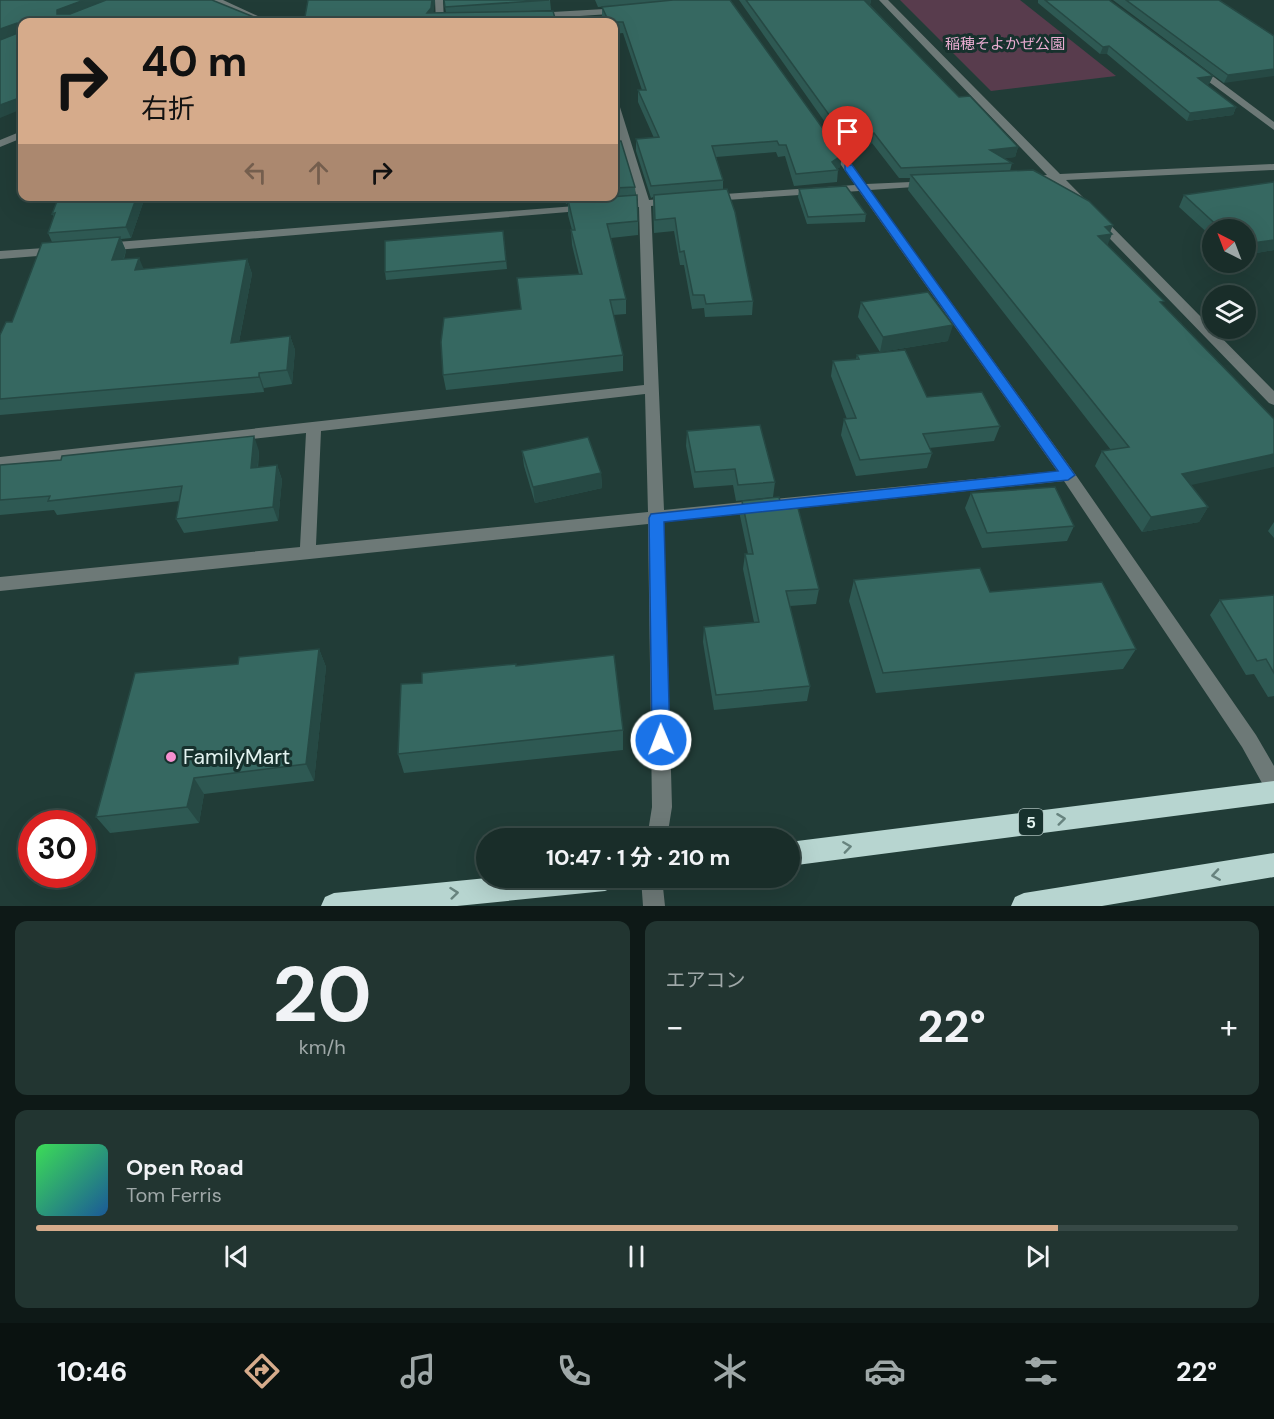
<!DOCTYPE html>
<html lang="ja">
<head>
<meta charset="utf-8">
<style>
	:root { --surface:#192d29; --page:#223531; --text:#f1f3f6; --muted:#9fa8a8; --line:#374946; --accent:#d6ab8b }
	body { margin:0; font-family:"DM Sans","Noto Sans JP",sans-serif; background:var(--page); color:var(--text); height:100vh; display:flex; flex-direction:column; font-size:22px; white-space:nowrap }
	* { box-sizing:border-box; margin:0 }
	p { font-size:20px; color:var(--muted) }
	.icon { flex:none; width:33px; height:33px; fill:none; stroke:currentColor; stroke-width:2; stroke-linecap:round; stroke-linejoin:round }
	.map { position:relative; height:906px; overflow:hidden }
	.side { display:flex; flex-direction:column; gap:15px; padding:15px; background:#0e1917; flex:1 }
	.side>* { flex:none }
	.top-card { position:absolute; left:18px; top:18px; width:600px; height:183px; border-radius:12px; box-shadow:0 6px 24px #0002,0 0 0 2px var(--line); background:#d6ab8b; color:#111; overflow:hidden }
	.needle { width:39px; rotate:318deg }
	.controls { position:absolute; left:1202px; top:219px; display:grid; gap:12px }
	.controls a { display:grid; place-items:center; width:54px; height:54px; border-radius:50%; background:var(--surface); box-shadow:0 6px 24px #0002,0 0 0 2px var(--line); font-size:30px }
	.speed { position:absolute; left:18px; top:810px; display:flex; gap:12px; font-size:30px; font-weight:700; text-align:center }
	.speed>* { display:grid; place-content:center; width:78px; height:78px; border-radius:50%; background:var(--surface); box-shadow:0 6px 24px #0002,0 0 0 2px var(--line); line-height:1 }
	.speed .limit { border:9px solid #d22; background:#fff; color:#111 }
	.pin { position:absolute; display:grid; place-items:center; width:51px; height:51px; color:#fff; margin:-62px -26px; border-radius:50% 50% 50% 0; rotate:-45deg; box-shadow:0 0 6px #0007 }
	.pin .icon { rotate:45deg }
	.me { position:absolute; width:66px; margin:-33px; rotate:359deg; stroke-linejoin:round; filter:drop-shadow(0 0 4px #0008) }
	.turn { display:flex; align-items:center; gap:21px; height:126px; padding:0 24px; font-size:27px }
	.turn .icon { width:78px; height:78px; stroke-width:2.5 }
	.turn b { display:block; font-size:42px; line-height:51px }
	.lanes { display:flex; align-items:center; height:57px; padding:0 24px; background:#0003; justify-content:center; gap:30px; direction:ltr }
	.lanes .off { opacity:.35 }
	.big { font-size:45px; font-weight:700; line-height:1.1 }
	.side .card { flex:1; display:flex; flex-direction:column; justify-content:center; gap:9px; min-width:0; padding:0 21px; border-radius:12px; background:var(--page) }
	.side .dial { align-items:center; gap:0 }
	.dial b { font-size:78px; line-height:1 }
	.song { display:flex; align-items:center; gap:18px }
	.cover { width:72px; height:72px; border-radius:9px; background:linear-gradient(135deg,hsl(130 70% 55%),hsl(210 70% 35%)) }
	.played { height:6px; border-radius:3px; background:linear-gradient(90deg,var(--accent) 85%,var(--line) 85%) }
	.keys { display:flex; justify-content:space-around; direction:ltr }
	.heat { display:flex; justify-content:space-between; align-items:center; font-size:33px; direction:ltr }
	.side .tiles { flex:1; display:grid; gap:15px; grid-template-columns:1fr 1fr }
	.card:last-child { grid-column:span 2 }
	.trip { position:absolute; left:476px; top:828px; width:324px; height:60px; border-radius:30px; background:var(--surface); box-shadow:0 6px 24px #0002,0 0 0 2px var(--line); font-weight:700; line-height:60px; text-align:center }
	.tabs { display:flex; height:96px; justify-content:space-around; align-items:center; background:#0a1210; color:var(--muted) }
	.tabs .icon { width:42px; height:42px }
	.tabs .active { color:var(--accent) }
	.tabs b { font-size:27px; color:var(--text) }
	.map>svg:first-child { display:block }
	.green { fill:#583c4d }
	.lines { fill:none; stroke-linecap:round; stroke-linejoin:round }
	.minor { fill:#6d7977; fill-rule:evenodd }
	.highway { fill:#b7d5d0; fill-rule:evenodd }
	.wall { fill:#2e5953 }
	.shaded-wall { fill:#264944 }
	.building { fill:#366861; stroke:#264944; stroke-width:1.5 }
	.oneway { stroke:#67837e }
	.route { fill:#1a73e8; stroke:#114b97; stroke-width:1.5 }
	.poi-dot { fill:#f690d0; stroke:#17312d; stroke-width:2 }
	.labels { text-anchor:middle; stroke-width:6; stroke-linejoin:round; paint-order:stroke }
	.far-park-label { font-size:15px; fill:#eaacd1; stroke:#17312d }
	.shield { fill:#17312d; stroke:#a6b9b6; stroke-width:1.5 }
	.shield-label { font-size:16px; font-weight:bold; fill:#e3f3f0 }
	.near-poi-label { font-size:21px; fill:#e3f3f0; stroke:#17312d; text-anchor:start }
</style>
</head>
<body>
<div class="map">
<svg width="1274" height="906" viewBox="0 0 1274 906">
	<rect width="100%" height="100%" fill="#213c37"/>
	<!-- green -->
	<path class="green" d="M900,0H1020L1116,76L991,91Z"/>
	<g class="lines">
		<!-- minor -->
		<path class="minor" d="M212,0H223L271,22H261Z
			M435,0H443L444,22H436Z
			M879,0H888L1060,174L1274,164V170L1066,180L1274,391V405L1269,403L1054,181H1024V177L1047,175Z
			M622,8L626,11L625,13L535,19L531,16L535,13Z
			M1193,66H1199L1274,122V130L1193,70Z
			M614,101L619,104L649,200L672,198L678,201L672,204L651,206L664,510L1057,471L859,191L711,201L705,198L711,195L855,185L825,142L830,139L834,140L866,184L933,181L935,183L929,186L870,190L1073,471L1256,735L1274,766V794L1267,792L1242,747L1064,481L664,522L672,807L667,838H647L652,807L648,524L0,591V577L300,547L306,433L0,467V457L644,385L639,207L618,209L612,206L618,203L638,201L614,119ZM645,394L648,512L316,545L321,431Z
			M22,131V138L0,147V140Z
			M588,205L594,208L592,210L104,251L98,247L104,243Z
			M59,247L63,248V254L0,259V251Z
			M641,878H662L665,906H643Z"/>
		<!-- highway -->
		<path class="highway" d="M1274,781V803L789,866V842Z
			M1274,853V877L1102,906H1011L1015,897L1024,893Z
			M487,878H618L614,887L605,891L457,906H321L325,897L334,893Z"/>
	</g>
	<!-- wall -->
	<path class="wall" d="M435,0L433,13H446L444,0H550L551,10L304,22Z
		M595,0H730L842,155L840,167L837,169L838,170L837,182L794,186L785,156L778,157L776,152L716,157L723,180V190L753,301L752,315L705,317L704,308L692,309L684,265H680L674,231L654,233L653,197L651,198L636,151V139L654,138L638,102V90H642L623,33L614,34V22H605L602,18V7L613,6L598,7Z
		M739,0H871L870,5L959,97L1018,147L1015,157L1004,158L1012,163L1010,171L1113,225L1110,232L1107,245L1163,305L1191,485L1208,507L1199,522L1142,532L1095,466L1102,451L1111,450L908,190L910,178H899L872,143L851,159Z
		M1038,0H1109L1213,76L1209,84L1207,85L1236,107L1233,115L1187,121L1107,54H1100L1038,3Z
		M1113,0H1219L1274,36L1224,83Z
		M614,142L635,187L638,221V235L611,238L626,299V314L613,315L623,355V371L446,390L443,375L521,309L579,274L572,245L571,230H572L568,215V203L566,204L564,196H614Z
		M1274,182V250L1245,255V230H1212V237L1179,207L1184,195Z
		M799,189L866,214L865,222L807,224L798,197Z
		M59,196H208L143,203L131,238L121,239L126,251L124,259L144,269L247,259L252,274L239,342L290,336L295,350L292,384L264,388V392L0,415V335L12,322L52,242L48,233L54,217L52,214Z
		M503,231L507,269L386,280L385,272Z
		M861,302L948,341L880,352L858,317Z
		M857,355L927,397L1000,426L994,441L929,448L932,453L927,468L856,476L841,435L844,419H847L831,376L833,361L856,359Z
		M687,431L775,482L773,497L736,501L733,485L694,488L686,446Z
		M259,451L258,468L277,465L282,480L278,521L184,533L176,519L180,501L57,515L54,510L0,515V465Z
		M522,451L601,473L602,488L535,503L524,466Z
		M971,493L1074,526L1067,541L982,548L965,508Z
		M742,501L782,509L819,589L816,604L790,606L810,686L807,701L714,710L703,642L704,627L754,622L743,569L745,554H748L740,516Z
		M1274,522V538L1268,531Z
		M854,580L1136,649L1123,669L876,693L849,601Z
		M1274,595V696L1268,697L1254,674L1246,675L1210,615L1220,600Z
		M319,649L326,667L314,781L204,794L199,823L110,833L96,817L238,664Z
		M516,666L623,730V750L404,773L398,754L422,683Z"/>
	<!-- shaded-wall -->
	<path class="shaded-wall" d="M84,0H115L61,20L57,14V10Z
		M432,0H435L433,18L427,13Z
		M861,0H871L870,5Z
		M17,23L21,33L0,41V29Z
		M1109,46L1107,54H1100L1103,47Z
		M1274,69V76L1224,83L1228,75Z
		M1213,76L1209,84L1195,86L1198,78Z
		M22,97V109L0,118V105Z
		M1236,107L1233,115L1187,121L1190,113Z
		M874,133L872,143L851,159L853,148Z
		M1018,147L1015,157L987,161L990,150Z
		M842,155L840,167L835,171L832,162Z
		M137,196H140L143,203L131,238L126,227Z
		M1113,225L1109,234H1112L1106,249L1098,236L1105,227Z
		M120,237L126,251L118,274L112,260Z
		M1274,240V250L1245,255V244Z
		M139,258L145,272L135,270Z
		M247,259L252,274L236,357L231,343Z
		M953,325L948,341L880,352L883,337Z
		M290,336L295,350L292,384L287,370Z
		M259,373L264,388V392L259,377Z
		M254,436L259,451L256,483L251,468Z
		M1274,454V467L1173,489L1182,474Z
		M277,465L282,480L278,521L273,507Z
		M601,473L602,488L535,503L533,487Z
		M1208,507L1199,522L1142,532L1151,517Z
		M319,649L326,667L314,781L306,764Z
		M194,778L204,794L199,823L187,807Z"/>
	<!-- building -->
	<path class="building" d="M0,0H84L57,10V14H70L106,0H212L266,22H22V97L0,105V40L18,33L20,25L17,23L0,29Z
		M308,0H432L431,8L427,13L553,11L556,22H304Z
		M444,0H549L445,7Z
		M673,0H730L842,155L832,162L838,170L796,174L786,145H779L777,141L712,146L723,180L651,186L636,139L659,137L638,90H646L623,22H609L602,7Z
		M746,0H864L959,97L970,96L1018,147L990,150L1012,163L901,168L874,133L853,148Z
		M1045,0H1109L1213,76L1198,78L1236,107L1190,113L1109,46L1103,47Z
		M1126,0H1219L1274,36V69L1228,75Z
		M621,141L635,187L614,188V142Z
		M1033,170L1089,201L1113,225L1105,227L1112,234L1098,236L1164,301L1160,302L1274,419V454L1182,474L1208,507L1151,517L1102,451L1129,447L911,175Z
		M1274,182V240L1245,244V230H1222L1184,195Z
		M846,186L866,214L808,217L799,189Z
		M727,189L735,212L753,301L706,304L704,295H693L684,251L680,252L675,218L655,220L654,195Z
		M637,195L638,221L607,224L626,299L610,300L623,355L443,375L441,342L444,318L521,309L517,278L582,274L571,230H575L568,200Z
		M59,196H137L126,227L48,233L55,213L52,214Z
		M503,231L506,261L385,272V241Z
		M120,237L112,260L139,258L135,270L247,259L231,343L290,336L287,370L259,373V377L0,399V335L6,322H12L42,243Z
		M928,292L953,325L883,337L861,302Z
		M905,350L927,397L982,392L1000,426L923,434L932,453L860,460L844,419L856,418L833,361L859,359L857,355Z
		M760,425L775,482L738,485L735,469L695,472L687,431Z
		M254,436L251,468L277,465L273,507L176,519L182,486L48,501L50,496L0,500V465L61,460L62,456Z
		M588,437L601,473L533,487L522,451Z
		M1055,487L1074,526L987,533L971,493Z
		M779,497L782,509L798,508L819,589L786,591L810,686L716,695L704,627L759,622L745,554H753L742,501Z
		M980,568L990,592L1102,582L1136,649L883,673L854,580Z
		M1274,595V673L1266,659L1257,661L1220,600Z
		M319,649L306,764L194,778L187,807L96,817L135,673L238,664L239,657Z
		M614,655L623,730L398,754L401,684L422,683V673L516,664V666Z"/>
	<!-- one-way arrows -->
	<defs><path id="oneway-chevron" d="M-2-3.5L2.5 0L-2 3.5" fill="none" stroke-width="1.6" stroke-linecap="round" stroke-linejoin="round" transform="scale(1.5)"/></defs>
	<g class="oneway">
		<use href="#oneway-chevron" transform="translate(1061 819) rotate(-7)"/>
		<use href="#oneway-chevron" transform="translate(847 847) rotate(-8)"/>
		<use href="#oneway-chevron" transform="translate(1216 875) rotate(171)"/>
		<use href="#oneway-chevron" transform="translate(454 893) rotate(-6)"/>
	</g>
	<!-- route -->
	<path class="route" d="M845,165H852L1075,475L1068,480L664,522L670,740L667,745L661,748L655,745L652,740L649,518L651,514L1058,471L845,170Z"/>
	<!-- markers -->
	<circle class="poi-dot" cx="171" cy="757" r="6"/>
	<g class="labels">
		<!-- far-park labels -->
		<g class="far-park-label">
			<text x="1005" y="49">稲穂そよかぜ公園</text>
		</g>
		<!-- shield labels -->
		<rect class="shield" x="1019" y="809" width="24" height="26" rx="4.5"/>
		<g class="shield-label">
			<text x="1031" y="828">5</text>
		</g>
		<!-- near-poi labels -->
		<g class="near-poi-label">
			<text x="183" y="764">FamilyMart</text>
		</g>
	</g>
</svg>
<div class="controls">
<a><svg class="needle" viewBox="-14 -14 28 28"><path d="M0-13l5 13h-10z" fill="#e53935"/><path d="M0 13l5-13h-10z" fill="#9fa8a8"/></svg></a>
<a><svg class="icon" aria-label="layers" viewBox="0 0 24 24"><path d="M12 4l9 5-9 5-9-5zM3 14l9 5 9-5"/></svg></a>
</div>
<div class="speed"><div class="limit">30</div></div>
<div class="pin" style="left:848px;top:168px;background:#d93025"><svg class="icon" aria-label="arrive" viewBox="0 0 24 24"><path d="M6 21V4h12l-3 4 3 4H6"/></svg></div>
<svg class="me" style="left:661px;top:740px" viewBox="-20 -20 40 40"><circle r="17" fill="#1a73e8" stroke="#fff" stroke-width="3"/><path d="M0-11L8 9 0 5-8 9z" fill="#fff"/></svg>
<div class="trip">10:47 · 1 分 · 210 m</div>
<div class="top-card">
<div class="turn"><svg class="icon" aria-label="right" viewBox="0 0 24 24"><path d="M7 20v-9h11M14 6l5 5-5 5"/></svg><div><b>40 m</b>右折</div></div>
<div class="lanes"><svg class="icon off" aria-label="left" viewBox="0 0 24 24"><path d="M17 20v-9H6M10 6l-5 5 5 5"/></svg><svg class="icon off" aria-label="ahead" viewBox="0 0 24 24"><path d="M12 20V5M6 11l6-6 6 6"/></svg><svg class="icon" aria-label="right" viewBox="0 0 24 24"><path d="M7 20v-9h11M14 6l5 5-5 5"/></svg></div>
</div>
</div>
<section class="side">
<div class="tiles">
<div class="card dial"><b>20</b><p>km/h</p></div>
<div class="card"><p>エアコン</p>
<div class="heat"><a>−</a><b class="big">22°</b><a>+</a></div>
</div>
<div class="card">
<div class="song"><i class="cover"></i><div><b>Open Road</b><p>Tom Ferris</p></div></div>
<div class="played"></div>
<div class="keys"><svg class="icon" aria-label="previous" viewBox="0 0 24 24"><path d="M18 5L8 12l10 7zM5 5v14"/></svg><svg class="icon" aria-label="pause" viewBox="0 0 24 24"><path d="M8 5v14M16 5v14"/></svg><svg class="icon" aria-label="next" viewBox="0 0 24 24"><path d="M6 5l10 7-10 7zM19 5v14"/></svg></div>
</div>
</div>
</section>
<nav class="tabs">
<b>10:46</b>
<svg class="icon active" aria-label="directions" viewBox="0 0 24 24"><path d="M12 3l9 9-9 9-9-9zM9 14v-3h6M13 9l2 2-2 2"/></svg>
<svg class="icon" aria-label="music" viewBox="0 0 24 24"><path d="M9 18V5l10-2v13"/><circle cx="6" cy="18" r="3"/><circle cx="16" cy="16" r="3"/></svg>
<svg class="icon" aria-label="phone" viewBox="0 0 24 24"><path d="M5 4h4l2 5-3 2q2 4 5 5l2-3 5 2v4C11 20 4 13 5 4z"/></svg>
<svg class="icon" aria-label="climate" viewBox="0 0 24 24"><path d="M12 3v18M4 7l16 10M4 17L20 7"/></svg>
<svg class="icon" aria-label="car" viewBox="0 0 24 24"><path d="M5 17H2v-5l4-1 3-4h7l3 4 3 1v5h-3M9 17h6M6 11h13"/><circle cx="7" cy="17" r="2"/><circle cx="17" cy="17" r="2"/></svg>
<svg class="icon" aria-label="filters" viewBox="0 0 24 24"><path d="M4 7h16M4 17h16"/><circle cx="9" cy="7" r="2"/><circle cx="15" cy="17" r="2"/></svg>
<b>22°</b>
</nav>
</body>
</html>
